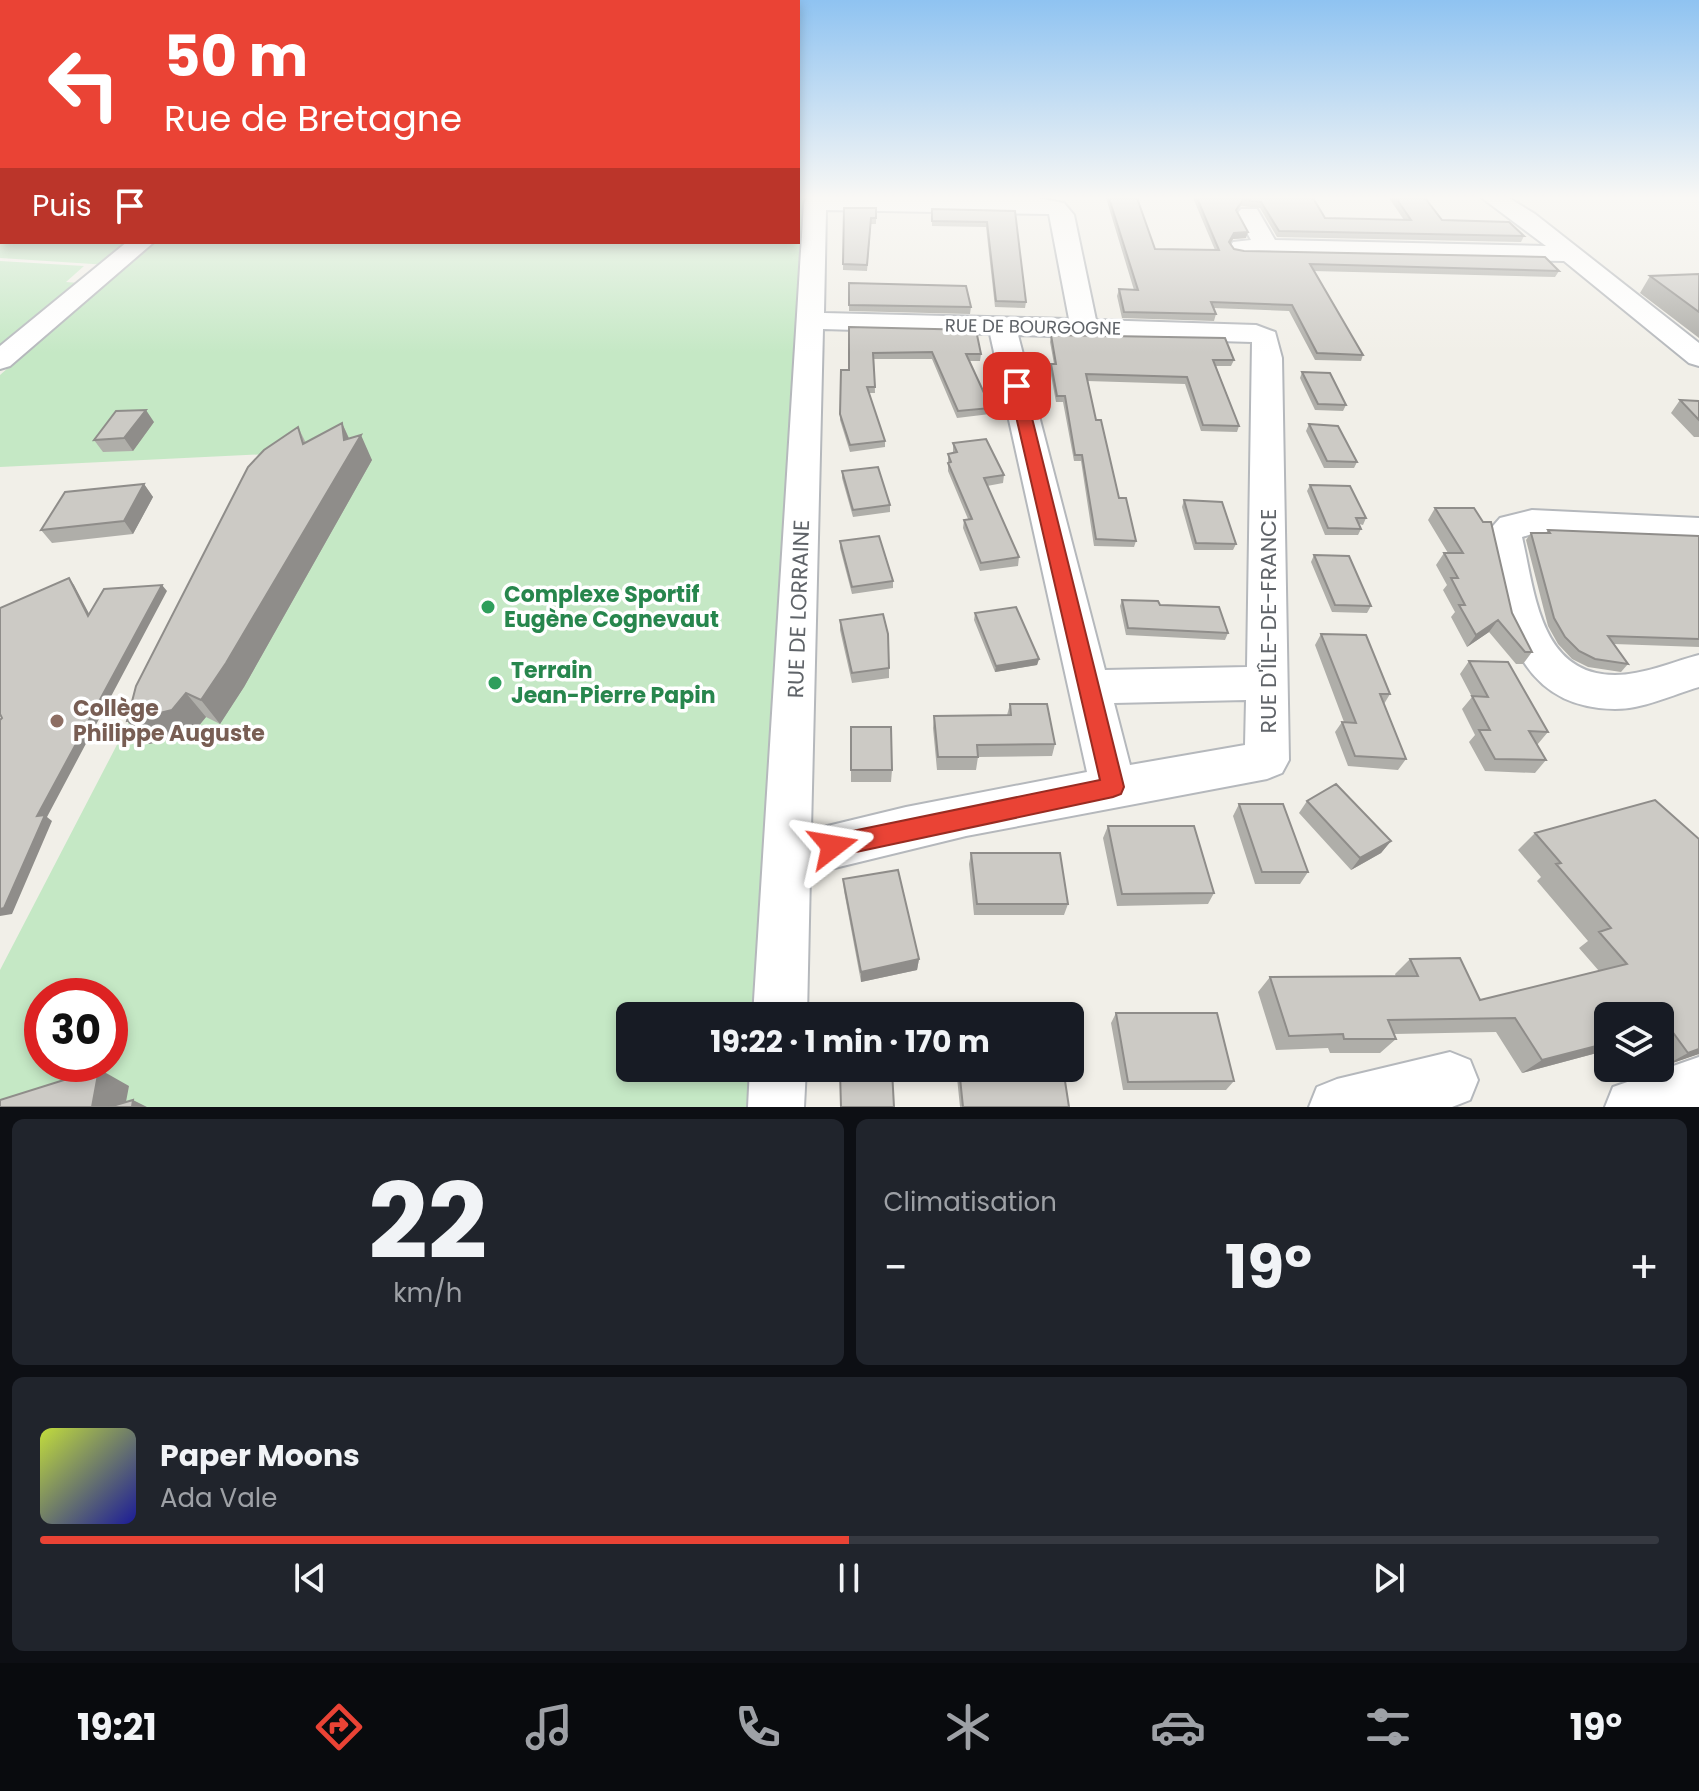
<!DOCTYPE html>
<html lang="fr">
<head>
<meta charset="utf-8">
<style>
	:root { --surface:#171b24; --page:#20242c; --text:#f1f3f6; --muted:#9ea1a6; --line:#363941; --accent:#ea4335 }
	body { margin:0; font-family:Poppins,sans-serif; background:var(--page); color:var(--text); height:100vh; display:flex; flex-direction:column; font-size:30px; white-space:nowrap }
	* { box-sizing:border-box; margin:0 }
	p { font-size:26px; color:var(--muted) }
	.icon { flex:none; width:44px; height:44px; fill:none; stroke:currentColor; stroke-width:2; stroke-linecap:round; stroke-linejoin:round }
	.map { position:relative; height:1107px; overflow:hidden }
	.side { display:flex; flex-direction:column; gap:12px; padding:12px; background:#0d0f14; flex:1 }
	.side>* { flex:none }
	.banner { position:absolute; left:0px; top:0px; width:800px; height:244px; box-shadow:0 4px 12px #0003; background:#ea4335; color:#fff; overflow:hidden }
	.controls { position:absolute; left:1594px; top:1002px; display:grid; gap:16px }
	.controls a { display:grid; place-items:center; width:80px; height:80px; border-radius:12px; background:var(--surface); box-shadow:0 4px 12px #0003; font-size:40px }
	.speed { position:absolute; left:24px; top:978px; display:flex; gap:16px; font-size:40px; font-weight:700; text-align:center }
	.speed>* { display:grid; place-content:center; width:104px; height:104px; border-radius:50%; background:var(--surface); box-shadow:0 4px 12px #0003; line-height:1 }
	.speed .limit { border:12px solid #d22; background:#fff; color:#111 }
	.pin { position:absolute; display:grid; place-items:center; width:68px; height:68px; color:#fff; margin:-34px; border-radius:16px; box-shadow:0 4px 12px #0006 }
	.me { position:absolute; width:88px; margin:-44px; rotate:76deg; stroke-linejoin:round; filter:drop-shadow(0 0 6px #0008) }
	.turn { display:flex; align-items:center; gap:28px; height:168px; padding:0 32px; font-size:36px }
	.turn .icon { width:104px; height:104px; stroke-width:2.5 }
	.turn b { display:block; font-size:56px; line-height:68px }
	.then { display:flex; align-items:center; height:76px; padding:0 32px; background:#0003; gap:16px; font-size:30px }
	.big { font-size:60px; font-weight:700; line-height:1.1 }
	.side .card { flex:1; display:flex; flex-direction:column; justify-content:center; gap:12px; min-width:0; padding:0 28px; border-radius:12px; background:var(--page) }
	.side .dial { align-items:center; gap:0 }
	.dial b { font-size:104px; line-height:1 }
	.song { display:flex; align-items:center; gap:24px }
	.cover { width:96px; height:96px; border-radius:12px; background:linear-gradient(135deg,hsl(70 70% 55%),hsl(240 70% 35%)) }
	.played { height:8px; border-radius:4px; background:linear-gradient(90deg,var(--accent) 50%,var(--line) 50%) }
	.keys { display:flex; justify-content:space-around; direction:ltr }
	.heat { display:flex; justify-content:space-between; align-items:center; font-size:44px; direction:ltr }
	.side .tiles { flex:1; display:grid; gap:12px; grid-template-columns:1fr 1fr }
	.card:last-child { grid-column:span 2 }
	.trip { position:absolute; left:616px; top:1002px; width:468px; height:80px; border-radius:12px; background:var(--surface); box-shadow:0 4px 12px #0003; font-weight:700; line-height:80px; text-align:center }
	.tab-bar { display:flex; height:128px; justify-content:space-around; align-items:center; background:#090b0e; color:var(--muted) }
	.tab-bar .icon { width:56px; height:56px }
	.tab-bar .current { color:var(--accent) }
	.tab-bar b { font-size:36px; color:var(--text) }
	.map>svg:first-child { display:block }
	.green { fill:#c5e8c5; fill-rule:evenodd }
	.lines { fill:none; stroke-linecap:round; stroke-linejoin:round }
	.minor-casing { stroke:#b5b8bc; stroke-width:4 }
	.minor { fill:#fff; fill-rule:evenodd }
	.wall { fill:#afaea9 }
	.shaded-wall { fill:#8f8d8a }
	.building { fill:#cccac5; stroke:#8f8d8a; stroke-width:2 }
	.route { fill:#ea4335; stroke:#982c22; stroke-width:2 }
	.leisure-dot { fill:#2e9e5b; stroke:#fff; stroke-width:3 }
	.education-dot { fill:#8d6e63; stroke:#fff; stroke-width:3 }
	.labels { text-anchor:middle; stroke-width:7; stroke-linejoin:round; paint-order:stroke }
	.far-street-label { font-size:18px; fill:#5f6368; stroke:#fff }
	.leisure-label { font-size:22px; font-weight:bold; fill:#27864d; stroke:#fff; text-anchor:start }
	.street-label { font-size:22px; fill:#5f6368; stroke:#fff }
	.education-label { font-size:22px; font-weight:bold; fill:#785e54; stroke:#fff; text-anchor:start }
</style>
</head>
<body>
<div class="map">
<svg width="1699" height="1107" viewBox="0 0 1699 1107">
	<rect width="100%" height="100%" fill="#f1efe8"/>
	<!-- green -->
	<path class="green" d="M798,198H812L762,1016H630V1068H759L757,1107H0V970L268,454L0,467V375L124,266L0,258V206L2,205V242H798ZM42,996H110V1064H42Z
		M0,261L84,266L66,282L79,283L0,348Z"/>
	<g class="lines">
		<!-- minor casing -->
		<g class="minor-casing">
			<path id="minor" d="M807,198H1037L1064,203L1074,215L1096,320L1256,325L1275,332L1282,358L1289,760L1282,773L1267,779L966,836L810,874L807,1016H753L804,203ZM826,210L1049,214L1069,319L824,313ZM823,329L990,334L1087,772L906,807L811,830ZM1018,335L1252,342L1247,667L1105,670ZM1246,700L1245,745L1130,765L1114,703Z
				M1482,198H1509L1535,214L1699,343V366L1689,363L1564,261L1242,254L1233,252L1230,247L1233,242L1251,240L1237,214L1241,209H1257L1275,240L1546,246Z
				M127,242H154L10,366L0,369V346Z
				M1532,510L1699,518V542L1532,534L1522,537C1535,593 1540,675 1615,675C1643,675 1672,662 1699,655V687C1672,695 1643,709 1615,709C1512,708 1501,614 1486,534L1500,518Z
				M1450,1052L1470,1060L1478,1080L1470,1100L1452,1107H1309L1317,1087L1337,1079Z
				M1699,1057V1107H1605L1613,1087Z
				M750,1068H806L804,1107H748Z"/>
		</g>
		<!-- minor -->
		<use href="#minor" class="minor"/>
	</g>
	<!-- wall -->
	<path class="wall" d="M1106,198H1137L1155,249L1215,250L1193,198H1313L1325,218L1404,220L1389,198H1425L1442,220L1524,236L1521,242L1277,237L1260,208L1241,206L1237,211L1246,238L1233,239L1230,244L1234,249L1244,251L1559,271L1555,277L1313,271L1363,355L1361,361L1315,360L1289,311L1213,308L1216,314L1214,321L1122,318L1117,296L1119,289L1134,290Z
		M844,208H876V224H871L867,271L843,270Z
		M932,209L1015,211L1026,302L1025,308L995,307L986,227L932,226Z
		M1699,274V338L1640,293L1650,276Z
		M849,283L971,307L970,314L849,311Z
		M849,327L981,354L980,361H969L991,408L990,414L957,418L932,359H874L875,393H869L885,441V447L850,452L840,420L841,370H849Z
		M1051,335L1234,360L1231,366H1216L1239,426L1237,432L1201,431L1185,384L1087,381L1096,420L1119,498L1136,541L1134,547L1094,546L1081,461H1074L1063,402H1056L1050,370L1051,364H1054L1050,342Z
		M1302,372L1346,405L1343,411L1315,410L1300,378Z
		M1680,400L1699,401V437H1694L1671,413Z
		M154,422L133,451L103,452L94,440Z
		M342,423L349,438L372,460L244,687L220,724L206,717L192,734L149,744L127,721L298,427L306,443Z
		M1309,424L1357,462L1354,468H1324L1306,431Z
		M953,443L1004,475L1003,483L987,486L1019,557L1018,566L980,571L963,528L964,520L968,519L948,471V454L953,453Z
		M842,471L890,505V512L853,517L842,478Z
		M144,484L153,497L133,534L52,543L41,530Z
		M1310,485L1366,518L1363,525L1359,524L1361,529L1358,535H1325L1307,491Z
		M1184,500L1236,544L1233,550H1194L1182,507Z
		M1435,508L1512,613L1532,652L1523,664H1516L1489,632L1467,647L1451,617L1455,612L1443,590L1447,585L1436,565L1444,553H1448L1428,520Z
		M1548,530L1699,536V647L1614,644L1628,664L1621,672L1588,667L1572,659L1558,644L1548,626L1526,540L1531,533H1546Z
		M840,541L893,581V588L852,594L840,548Z
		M1314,555L1371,606L1367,613L1332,612L1311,562Z
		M1122,600L1160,605L1228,633L1225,640L1126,635L1120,606Z
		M975,613L1039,659L1037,665L995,672L974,620Z
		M840,620L889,668V678L852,683L840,630Z
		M1321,634L1390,694L1384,704L1406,759L1398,770L1348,766L1335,732L1342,722H1344L1315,645Z
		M1469,661L1548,732L1537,745L1546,760L1535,773L1485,771L1469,742L1475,735L1462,709L1472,697L1460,674Z
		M1010,704L1055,744L1052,756L978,757L976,770H937L933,728L934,716L1007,715Z
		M851,727L892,770L891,782H851Z
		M1307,801L1391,841L1381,853L1351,870L1299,813Z
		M1239,804L1308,872L1300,884H1255L1233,816Z
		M1108,826L1214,893L1208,904L1117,906L1103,838Z
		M1535,833L1699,839V1055L1698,1054L1664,1066L1660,1061V1016H1608V1050L1522,1073L1496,1032L1394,1034L1396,1039L1380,1053H1330L1328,1048L1276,1050L1258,992L1270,977H1396L1395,974L1410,959L1480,1000L1599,971L1579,948L1588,941L1537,881L1541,877L1518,850Z
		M971,853L1068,904L1064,915H974L969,864Z
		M843,879L919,959L917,970L861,982L844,891Z
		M1116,1013L1234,1081L1226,1090H1123L1111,1023Z
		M956,1068H1063L1069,1107H960Z"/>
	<!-- shaded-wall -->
	<path class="shaded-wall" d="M1248,232L1246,238L1233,239L1227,249L1234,233Z
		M146,410L154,422L133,451L124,438Z
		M342,423L353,448L361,435L372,460L244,687L220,724L201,700L344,440Z
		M144,484L153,497L133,534L124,521Z
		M69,578L74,585L94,623L88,616Z
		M162,585L167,591L47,817L52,821L12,914L0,916V909L37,816Z
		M1498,620L1489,632L1467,647L1476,635Z
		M1039,659L1037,665L995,672L996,666Z
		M186,693L206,717L192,734L149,744L127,721Z
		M1391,841L1381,853L1351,870L1360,858Z
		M919,959L917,970L861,982V972Z
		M1608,1043V1050L1522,1073L1542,1060Z
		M1699,1049V1054L1664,1066L1688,1053Z
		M99,1069L129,1086L125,1107H92Z
		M133,1100L147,1107H132Z"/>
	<!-- building -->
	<path class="building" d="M1109,198H1137L1155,249L1219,250L1197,198H1313L1325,218L1411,220L1396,198H1425L1442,220L1509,222L1524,236L1279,231L1261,202L1243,200L1236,210L1248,232L1234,233L1229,242L1234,249L1244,251L1545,257L1559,271L1310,264L1363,355L1317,353L1292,305L1211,302L1216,314L1124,312L1119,289L1138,290Z
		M844,208H876V218H871L867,265L843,264Z
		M932,209L1015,211L1026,302L996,301L987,222L932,221Z
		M1699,274V312L1650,276Z
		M849,283L966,286L971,307L849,305Z
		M849,327L976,330L981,354H966L991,408L958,411L932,352L873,353L875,387H867L885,441L850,445L840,414L841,370H849Z
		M1051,335L1225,338L1234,360H1213L1239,426L1203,425L1187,377L1086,374L1096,420H1101L1119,498H1126L1136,541L1096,539L1082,455H1075L1065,396H1057L1051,364H1056Z
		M1302,372L1330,373L1346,405L1318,404Z
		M1680,400L1699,401V420Z
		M146,410L124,438L94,440L116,411Z
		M342,423L344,440L361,435L226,663L201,700L186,693L172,710L127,721L136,686L248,467L264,450L298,427L303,444Z
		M1309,424L1338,426L1357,462L1327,461Z
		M986,439L1004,475L984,478L1019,557L981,563L964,520L972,519L948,463L951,462L948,454L957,452L953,443Z
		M878,467L890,505L853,510L842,471Z
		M144,484L124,521L41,530L65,492Z
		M1310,485L1350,486L1366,518H1356L1361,529L1328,528Z
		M1184,500L1222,502L1236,544L1196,543Z
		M1435,508H1474L1483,522H1491L1512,613L1532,652H1525L1498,620L1476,635L1459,605H1465L1451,578H1458L1444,553H1463Z
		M1548,530L1699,536V639L1608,636L1628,664L1595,659L1579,651L1565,637L1554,618L1531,533H1550Z
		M879,536L893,581L852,587L840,541Z
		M1314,555L1349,556L1371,606L1335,605Z
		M69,578L88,616L104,589L162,585L37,816L45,815L4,908L0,909V720L2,718L0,714V608Z
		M1122,600L1158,601L1160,605L1219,607L1228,633L1128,628Z
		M1016,607L1039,659L996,666L975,613Z
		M883,614L888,634L889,668L852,673L840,620Z
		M1321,634L1366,635L1390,694H1380L1406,759L1355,756L1342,722L1356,723Z
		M1469,661L1508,662L1548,732L1529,731L1546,760L1495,759L1479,730H1490L1472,696L1488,697Z
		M1010,704H1047L1055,744L977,745L978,757H938L934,716L1011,715Z
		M851,727H891L892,770H851Z
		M1336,784L1391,841L1360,858L1307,801Z
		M1655,800L1699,839V1049L1688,1053L1669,1027L1660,1029V1016H1608V1043L1542,1060L1515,1018L1388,1020L1396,1039H1344L1343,1034L1289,1036L1270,977L1418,976L1410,959L1460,958L1480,1000L1627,964L1599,932L1611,928L1556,864L1561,863L1535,833Z
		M1239,804H1283L1308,872H1262Z
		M1108,826H1194L1214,893L1122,894Z
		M971,853H1060L1068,904H977Z
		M898,870L919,959L861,972L843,879Z
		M1116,1013H1217L1234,1081L1128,1082Z
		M959,1068H1063L1069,1107H963Z
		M99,1069L92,1107H0V1100Z
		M892,1070L894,1107H841L840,1072Z
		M133,1100L132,1107H109Z"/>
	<!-- sky -->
	<linearGradient id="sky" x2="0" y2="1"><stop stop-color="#8fc3f1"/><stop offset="0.56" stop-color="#f9f8f5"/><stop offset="1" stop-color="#f9f8f5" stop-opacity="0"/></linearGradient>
	<rect width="1699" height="353" fill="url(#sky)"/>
	<!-- route -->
	<path class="route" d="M1017,382L1024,386L1124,787L1121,794L1113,797L833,857L825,853L821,846L825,838L833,835L1100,780L1009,386Z"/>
	<!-- markers -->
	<g class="leisure-dot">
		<circle cx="488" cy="607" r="8"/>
		<circle cx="495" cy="683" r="8"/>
	</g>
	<circle class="education-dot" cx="57" cy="721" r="8"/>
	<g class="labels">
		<!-- far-street labels -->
		<g class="far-street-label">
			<text transform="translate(1033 327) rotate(1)" y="6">RUE DE BOURGOGNE</text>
		</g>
		<!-- leisure labels -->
		<g class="leisure-label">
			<text x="504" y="602">Complexe Sportif<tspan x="504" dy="25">Eugène Cognevaut</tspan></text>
			<text x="511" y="678">Terrain<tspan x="511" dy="25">Jean-Pierre Papin</tspan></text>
		</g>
		<!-- street labels -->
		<g class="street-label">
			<text transform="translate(798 609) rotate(-88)" y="8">RUE DE LORRAINE</text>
			<text transform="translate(1268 621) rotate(-90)" y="8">RUE D'ÎLE-DE-FRANCE</text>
		</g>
		<!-- education labels -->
		<g class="education-label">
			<text x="73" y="716">Collège<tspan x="73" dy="25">Philippe Auguste</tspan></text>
		</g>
	</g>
</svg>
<div class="controls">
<a><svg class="icon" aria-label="layers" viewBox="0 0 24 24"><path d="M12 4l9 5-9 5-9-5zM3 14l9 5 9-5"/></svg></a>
</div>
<div class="speed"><div class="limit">30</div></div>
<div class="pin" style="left:1017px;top:386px;background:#d93025"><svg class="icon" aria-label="arrive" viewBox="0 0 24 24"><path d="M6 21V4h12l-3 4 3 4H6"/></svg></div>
<svg class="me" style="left:833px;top:846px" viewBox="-20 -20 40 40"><path d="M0-17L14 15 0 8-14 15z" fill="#ea4335" stroke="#fff" stroke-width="4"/></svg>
<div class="trip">19:22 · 1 min · 170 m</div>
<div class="banner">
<div class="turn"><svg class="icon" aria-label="left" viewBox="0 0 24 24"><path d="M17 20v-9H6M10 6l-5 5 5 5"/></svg><div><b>50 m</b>Rue de Bretagne</div></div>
<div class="then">Puis<svg class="icon" aria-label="arrive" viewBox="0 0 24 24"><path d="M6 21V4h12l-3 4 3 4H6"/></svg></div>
</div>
</div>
<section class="side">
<div class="tiles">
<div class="card dial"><b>22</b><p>km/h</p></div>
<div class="card"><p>Climatisation</p>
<div class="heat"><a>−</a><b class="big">19°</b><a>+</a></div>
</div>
<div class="card">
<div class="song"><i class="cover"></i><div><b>Paper Moons</b><p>Ada Vale</p></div></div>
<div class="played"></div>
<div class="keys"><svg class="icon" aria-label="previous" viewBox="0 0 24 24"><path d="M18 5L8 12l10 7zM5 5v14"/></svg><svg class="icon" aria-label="pause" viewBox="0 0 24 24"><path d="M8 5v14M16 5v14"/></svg><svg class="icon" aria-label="next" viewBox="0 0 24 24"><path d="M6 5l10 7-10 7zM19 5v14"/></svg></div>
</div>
</div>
</section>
<nav class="tab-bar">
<b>19:21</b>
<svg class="icon current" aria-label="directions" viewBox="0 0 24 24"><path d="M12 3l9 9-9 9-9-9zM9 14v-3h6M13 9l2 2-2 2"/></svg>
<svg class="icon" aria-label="music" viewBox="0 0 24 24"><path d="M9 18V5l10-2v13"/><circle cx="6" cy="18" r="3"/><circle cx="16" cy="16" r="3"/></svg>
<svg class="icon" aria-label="phone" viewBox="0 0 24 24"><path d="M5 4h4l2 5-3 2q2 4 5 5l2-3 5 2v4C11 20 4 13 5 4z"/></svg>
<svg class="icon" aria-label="climate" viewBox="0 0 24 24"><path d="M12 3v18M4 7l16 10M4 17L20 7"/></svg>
<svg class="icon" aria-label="car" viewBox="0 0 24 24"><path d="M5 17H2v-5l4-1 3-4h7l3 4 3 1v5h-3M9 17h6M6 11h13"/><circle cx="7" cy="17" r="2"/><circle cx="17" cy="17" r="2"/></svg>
<svg class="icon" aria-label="filters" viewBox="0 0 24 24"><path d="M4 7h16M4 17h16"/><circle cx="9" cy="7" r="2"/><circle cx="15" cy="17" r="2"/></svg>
<b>19°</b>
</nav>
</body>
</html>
